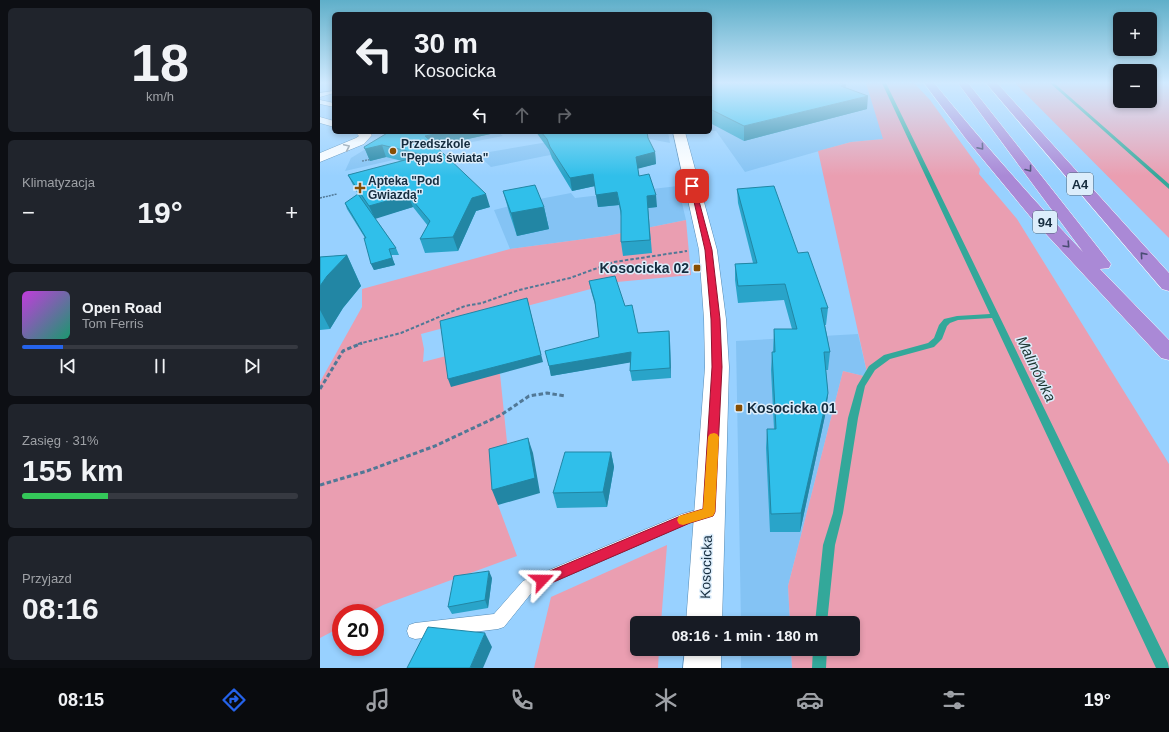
<!DOCTYPE html>
<html lang="pl">
<head>
<meta charset="utf-8">
<style>
	:root { --surface:#171b24; --page:#20242c; --text:#f1f3f6; --muted:#9ea1a6; --line:#363941; --accent:#2563eb }
	body { margin:0; font-family:Helvetica,sans-serif; background:var(--page); color:var(--text); height:100vh; display:flex; flex-direction:column; font-size:15px; white-space:nowrap }
	* { box-sizing:border-box; margin:0 }
	p { font-size:13px; color:var(--muted) }
	.icon { flex:none; width:22px; height:22px; fill:none; stroke:currentColor; stroke-width:2; stroke-linecap:round; stroke-linejoin:round }
	.map { position:relative; flex:1; overflow:hidden }
	.drawer { display:flex; flex-direction:column; gap:8px; padding:8px; background:#0d0f14; width:320px }
	.drawer>* { flex:none }
	.guide { position:absolute; left:12px; top:12px; width:380px; height:122px; border-radius:6px; box-shadow:0 2px 6px #0003; background:#171b24; color:var(--text); overflow:hidden }
	.buttons { position:absolute; left:793px; top:12px; display:grid; gap:8px }
	.buttons a { display:grid; place-items:center; width:44px; height:44px; border-radius:6px; background:var(--surface); box-shadow:0 2px 6px #0003; font-size:20px }
	.speed { position:absolute; left:12px; top:604px; display:flex; gap:8px; font-size:20px; font-weight:700; text-align:center }
	.speed>* { display:grid; place-content:center; width:52px; height:52px; border-radius:50%; background:var(--surface); box-shadow:0 2px 6px #0003; line-height:1 }
	.speed .limit { border:6px solid #d22; background:#fff; color:#111 }
	.pin { position:absolute; display:grid; place-items:center; width:34px; height:34px; color:#fff; margin:-17px; border-radius:8px; box-shadow:0 2px 6px #0006 }
	.me { position:absolute; width:44px; margin:-22px; rotate:67deg; stroke-linejoin:round; filter:drop-shadow(0 0 3px #0008) }
	.turn { display:flex; align-items:center; gap:14px; height:84px; padding:0 16px; font-size:18px }
	.turn .icon { width:52px; height:52px; stroke-width:2.5 }
	.turn b { display:block; font-size:28px; line-height:34px }
	.lanes { display:flex; align-items:center; height:38px; padding:0 16px; background:#0003; justify-content:center; gap:20px; direction:ltr }
	.lanes .off { opacity:.35 }
	.big { font-size:30px; font-weight:600; line-height:1.1 }
	.drawer .widget { flex:1; display:flex; flex-direction:column; justify-content:center; gap:6px; min-width:0; padding:0 14px; border-radius:6px; background:var(--page) }
	.drawer .dial { align-items:center; gap:0 }
	.dial b { font-size:52px; line-height:1 }
	.song { display:flex; align-items:center; gap:12px }
	.cover { width:48px; height:48px; border-radius:6px; background:linear-gradient(135deg,hsl(290 70% 55%),hsl(160 70% 35%)) }
	.played { height:4px; border-radius:2px; background:linear-gradient(90deg,var(--accent) 15%,var(--line) 15%) }
	.keys { display:flex; justify-content:space-around; direction:ltr }
	.heat { display:flex; justify-content:space-between; align-items:center; font-size:22px; direction:ltr }
	.charge { height:6px; border-radius:3px; background:linear-gradient(90deg,#34c759 31%,var(--line) 0) }
	.trip { position:absolute; left:310px; top:616px; width:230px; height:40px; border-radius:6px; background:var(--surface); box-shadow:0 2px 6px #0003; font-weight:600; line-height:40px; text-align:center }
	.tab-bar { display:flex; height:64px; justify-content:space-around; align-items:center; background:#090b0e; color:var(--muted) }
	.tab-bar .icon { width:28px; height:28px }
	.tab-bar .on { color:var(--accent) }
	.tab-bar b { font-size:18px; color:var(--text) }
	main { display:flex; flex:1; min-height:0 }
	.map>svg:first-child { display:block }
	.built { fill:#84c3f4 }
	.green { fill:#ea9eb1 }
	.lines { fill:none; stroke-linecap:round; stroke-linejoin:round }
	.stream { fill:#33a89a; fill-rule:evenodd }
	.service-casing { stroke:#548ab5; stroke-width:1 }
	.minor-casing { stroke:#548ab5; stroke-width:1 }
	.tertiary-casing { stroke:#548ab5; stroke-width:1 }
	.motorway-casing { stroke:#fff; stroke-width:1 }
	.path-far2 { stroke:#517896; stroke-width:1.5; stroke-dasharray:2 1; stroke-linecap:butt }
	.path-far1 { stroke:#517896; stroke-width:2; stroke-dasharray:3.5 2; stroke-linecap:butt }
	.path { stroke:#517896; stroke-width:3; stroke-dasharray:4.5 2.5; stroke-linecap:butt }
	.service { fill:#fff; fill-rule:evenodd }
	.minor { fill:#fff; fill-rule:evenodd }
	.tertiary { fill:#fff; fill-rule:evenodd }
	.motorway { fill:#aa89d6; fill-rule:evenodd }
	.wall { fill:#29a4c9 }
	.shaded-wall { fill:#2286a4 }
	.building { fill:#30bfea; stroke:#2286a4 }
	.oneway { stroke:#96a0a8 }
	.oneway2 { stroke:#494d73 }
	.route { fill:#e11d48; stroke:#92132f }
	.slow { fill:#f59e0b }
	.poi-dot { fill:#874e03; stroke:#dcedfb; stroke-width:1.5 }
	.labels { text-anchor:middle; stroke-width:3; stroke-linejoin:round; paint-order:stroke }
	.far-poi-label { font-size:12px; font-weight:bold; fill:#152c3e; stroke:#dcedfb; text-anchor:start }
	.shield { fill:#dcedfb; stroke:#516677; stroke-width:1 }
	.shield-label { font-size:13px; font-weight:bold; fill:#152c3e }
	.poi-label { font-size:14px; font-weight:bold; fill:#152c3e; stroke:#dcedfb; text-anchor:end }
	.street-label { font-size:14px; fill:#152c3e; stroke:#dcedfb }
	.water-label { font-size:15px; font-style:italic; fill:#1e3733; stroke:#dcedfb }
</style>
</head>
<body>
<main>
<section class="drawer">
<div class="widget dial"><b>18</b><p>km/h</p></div>
<div class="widget"><p>Klimatyzacja</p>
<div class="heat"><a>−</a><b class="big">19°</b><a>+</a></div>
</div>
<div class="widget">
<div class="song"><i class="cover"></i><div><b>Open Road</b><p>Tom Ferris</p></div></div>
<div class="played"></div>
<div class="keys"><svg class="icon" aria-label="previous" viewBox="0 0 24 24"><path d="M18 5L8 12l10 7zM5 5v14"/></svg><svg class="icon" aria-label="pause" viewBox="0 0 24 24"><path d="M8 5v14M16 5v14"/></svg><svg class="icon" aria-label="next" viewBox="0 0 24 24"><path d="M6 5l10 7-10 7zM19 5v14"/></svg></div>
</div>
<div class="widget"><p>Zasięg · 31%</p><b class="big">155 km</b><div class="charge"></div></div>
<div class="widget"><p>Przyjazd</p><b class="big">08:16</b></div>
</section>
<div class="map">
<svg width="849" height="668" viewBox="0 0 849 668">
	<rect width="100%" height="100%" fill="#98d1ff"/>
	<!-- built -->
	<path class="built" d="M390,83H546L564,139L531,142L425,172L396,131H390Z
		M86,132H178L183,136L152,142L25,171L31,158L57,142Z
		M287,132H348L350,143L330,139L225,156L171,167L157,154Z
		M358,186L366,220L287,236L190,249L174,210L209,201L251,193L255,198Z
		M538,334L548,377L523,371L468,586L470,623H421L416,341Z
		M421,649H471L472,668H421Z"/>
	<!-- green -->
	<path class="green" d="M546,83H594L610,100L660,169L659,174L697,219L849,464V668H472L471,649H533V623H470L468,586L523,371L548,377L498,151L531,142L563,139Z
		M695,83H800V101H830V83H849V238Z
		M366,220L371,275L297,282L101,334L104,349L103,362L130,355L180,374L188,452L178,505L197,556L63,605L48,613H21V627L0,638V382L42,307V289L190,249L287,236Z
		M347,545L341,623H317V649H339L338,668H214L231,597Z"/>
	<g class="lines">
		<!-- stream -->
		<path class="stream" d="M562,83H566L848,663L849,668H836L672,318L638,320L630,323L627,326L622,339L614,347L570,359L555,370L545,386L538,418L523,513L515,545L507,623H495L503,545L513,513L528,418L537,386L549,366L564,355L608,343L614,338L619,325L624,319L637,316L670,314Z
			M730,83H734L849,184V189Z
			M493,649H507L506,668H492Z"/>
		<!-- service casing -->
		<g class="service-casing">
			<path id="service" d="M14,91V93L0,97V93Z
				M0,100L14,103V107L0,104Z
				M387,507L392,509L394,513L392,517L369,523L213,591L184,627L178,629L95,639L89,637L87,631L89,625L95,623L174,614L203,581L362,514Z"/>
		</g>
		<!-- minor casing -->
		<g class="minor-casing">
			<path id="minor" d="M0,117L14,121V127L0,123Z
				M35,132H49L52,135L44,144L0,162V153L36,138L39,136Z"/>
		</g>
		<!-- tertiary casing -->
		<g class="tertiary-casing">
			<path id="tertiary" d="M353,132H365L397,250L406,319L409,367L402,623H366L385,367L384,319L379,250Z
				M365,649H401V668H363Z"/>
		</g>
		<!-- motorway casing -->
		<g class="motorway-casing">
			<path id="motorway" d="M604,83H614C662,141 711,198 763,252L638,83H648L791,264L789,268L780,269L849,340V360L841,358L713,220L646,139Z
				M666,83H677L849,273V291L842,289Z"/>
		</g>
		<!-- path-far2 -->
		<path class="path-far2" d="M42,161L53,159
			M0,198L17,194"/>
		<!-- path-far1 -->
		<path class="path-far1" d="M38,344L81,333L145,306L162,303L199,290L250,278L294,262L367,251"/>
		<!-- path -->
		<path class="path" d="M0,389L23,351L42,343
			M0,485L47,471L115,446L181,415L209,396L227,393L245,396"/>
		<!-- service -->
		<use href="#service" class="service"/>
		<!-- minor -->
		<use href="#minor" class="minor"/>
		<!-- tertiary -->
		<use href="#tertiary" class="tertiary"/>
		<!-- motorway -->
		<use href="#motorway" class="motorway"/>
	</g>
	<!-- wall -->
	<path class="wall" d="M390,83L526,85V88L547,109L424,141L390,123Z
		M216,132H327L328,138L335,152L336,164L318,168L319,176L337,207L328,208L332,253L303,256L301,242V216L299,205L278,207L275,186L252,191L232,158L229,150Z
		M175,133L115,146L170,207L156,211L138,251L105,253L100,239L108,226L93,207L55,218L76,248L79,255H71L75,265L54,270L51,264L45,238L27,209L25,203L39,196L34,187L28,175L82,161L66,157L50,161L44,147Z
		M417,189L478,253L508,308L506,325H505L510,352L508,370H506L508,393L506,411L480,532H450L446,448L447,429H454L451,370L452,352H453L454,329H472L464,300L418,303L415,280V264L433,263L418,203Z
		M183,191L224,207L229,229L197,236L189,212Z
		M27,255L41,286L23,308L10,329L0,330V257Z
		M269,281L305,306L318,333L349,331L350,341L351,378L312,381L310,371V362L231,376L229,366L279,337L276,308L271,291Z
		M291,452L294,467L287,507L237,508L233,493Z
		M172,578L168,608L132,614L128,607Z"/>
	<!-- shaded-wall -->
	<path class="shaded-wall" d="M548,96L547,109L424,141V126Z
		M126,132H175V133L108,148L105,136Z
		M62,145L66,157L50,161L45,149Z
		M335,152L336,164L317,169L316,157Z
		M273,174L275,186L252,191L250,178Z
		M297,192L299,205L278,207L276,195Z
		M166,194L170,207L156,211L138,251L133,237L152,198Z
		M88,195L93,207L55,219L49,206Z
		M336,195L337,207L328,208L332,253L327,196Z
		M224,207L229,229L197,236L191,213Z
		M69,249L75,265L54,270L51,264Z
		M27,255L41,286L23,308L10,329L0,310V286L7,276Z
		M207,298L223,362L131,387L128,379Z
		M349,331L350,341L351,378L350,368Z
		M311,352L313,362L231,376L229,366Z
		M508,393L506,411L480,532L481,513Z
		M208,438L213,453L220,493L178,505L172,490Z
		M291,452L294,467L287,507L283,492Z
		M169,571L172,578L168,608L165,600Z
		M165,633L172,647L163,668H150Z"/>
	<!-- building -->
	<path class="building" d="M390,83H520L526,85L521,86L548,96L424,126L390,109Z
		M69,132H126L105,136L166,194L152,198L133,237L100,239L110,221L88,195L49,206L28,175L104,155L62,145L45,149L44,147Z
		M221,132H327L328,138L335,152L316,157L319,176L329,174L336,195L327,196L330,240L301,242V211L297,192L276,195L273,174L250,178L230,147L227,139Z
		M215,185L224,207L191,213L183,191Z
		M454,186L478,253L488,252L508,308H501L510,352H504L508,393L481,513L451,514L447,429H456L452,352H455L454,329H477L465,284L418,286L415,264L437,263L417,189Z
		M38,194L76,248L69,249L72,258L51,264L44,238H46L25,203Z
		M27,255L7,276L0,286V257Z
		M295,276L305,306L312,305L318,333L349,331L350,368L310,371L311,352L229,366L225,351L279,337L275,302L269,281Z
		M207,298L221,355L128,379L120,321Z
		M208,438L215,478L172,490L169,449Z
		M245,452H291L283,492L233,493Z
		M169,571L165,600L128,607L134,576Z
		M108,627L165,633L150,668H87Z"/>
	<!-- one-way arrows -->
	<defs><path id="oneway-chevron" d="M-2-3.5L2.5 0L-2 3.5" fill="none" stroke-width="1.6" stroke-linecap="round" stroke-linejoin="round"/></defs>
	<use class="oneway" href="#oneway-chevron" transform="translate(27 147) rotate(-25)"/>
	<g class="oneway2">
		<use href="#oneway-chevron" transform="translate(661 147) rotate(50)"/>
		<use href="#oneway-chevron" transform="translate(709 169) rotate(53)"/>
		<use href="#oneway-chevron" transform="translate(747 245) rotate(47)"/>
		<use href="#oneway-chevron" transform="translate(823 255) rotate(-131)"/>
	</g>
	<!-- sky -->
	<linearGradient id="sky" x2="0" y2="1"><stop stop-color="#5fafc9"/><stop offset="0.47" stop-color="#d1eaff"/><stop offset="1" stop-color="#d1eaff" stop-opacity="0"/></linearGradient>
	<rect width="849" height="176" fill="url(#sky)"/>
	<!-- route -->
	<path class="route" d="M370,184L375,186L392,250L400,319L402,367L395,512L393,516L370,523L222,587L218,585L216,580L218,576L363,515L383,509L392,367L391,319L385,250Z"/>
	<!-- slow -->
	<path class="slow" d="M394,433L397,434L399,437L395,512L393,516L363,525L359,524L357,520L359,516L383,509L388,437L390,434Z"/>
	<!-- markers -->
	<g class="poi-dot">
		<circle cx="73" cy="151" r="4"/>
		<path d="M38 182h4v4h4v4h-4v4h-4v-4h-4v-4h4z"/>
		<rect x="373" y="264" width="8" height="8" rx="2"/>
		<rect x="415" y="404" width="8" height="8" rx="2"/>
	</g>
	<g class="labels">
		<!-- far-poi labels -->
		<g class="far-poi-label">
			<text x="81" y="148">Przedszkole<tspan x="81" dy="14">"Pępuś świata"</tspan></text>
			<text x="48" y="185">Apteka "Pod<tspan x="48" dy="14">Gwiazdą"</tspan></text>
		</g>
		<!-- shield labels -->
		<g class="shield">
			<rect x="747" y="173" width="26" height="22" rx="3"/>
			<rect x="713" y="211" width="24" height="22" rx="3"/>
		</g>
		<g class="shield-label">
			<text x="760" y="189">A4</text>
			<text x="725" y="227">94</text>
		</g>
		<!-- poi labels -->
		<g class="poi-label">
			<text x="369" y="273">Kosocicka 02</text>
			<text x="427" y="413" text-anchor="start">Kosocicka 01</text>
		</g>
		<!-- street labels -->
		<g class="street-label">
			<text transform="translate(386 567) rotate(-88)" y="5">Kosocicka</text>
		</g>
		<!-- water labels -->
		<g class="water-label">
			<text transform="translate(716 369) rotate(64)" y="5">Malinówka</text>
		</g>
	</g>
</svg>
<div class="buttons">
<a>+</a>
<a>−</a>
</div>
<div class="speed"><div class="limit">20</div></div>
<div class="pin" style="left:372px;top:186px;background:#d93025"><svg class="icon" aria-label="arrive" viewBox="0 0 24 24"><path d="M6 21V4h12l-3 4 3 4H6"/></svg></div>
<svg class="me" style="left:222px;top:580px" viewBox="-20 -20 40 40"><path d="M0-17L14 15 0 8-14 15z" fill="#e11d48" stroke="#fff" stroke-width="4"/></svg>
<div class="trip">08:16 · 1 min · 180 m</div>
<div class="guide">
<div class="turn"><svg class="icon" aria-label="left" viewBox="0 0 24 24"><path d="M17 20v-9H6M10 6l-5 5 5 5"/></svg><div><b>30 m</b>Kosocicka</div></div>
<div class="lanes"><svg class="icon" aria-label="left" viewBox="0 0 24 24"><path d="M17 20v-9H6M10 6l-5 5 5 5"/></svg><svg class="icon off" aria-label="ahead" viewBox="0 0 24 24"><path d="M12 20V5M6 11l6-6 6 6"/></svg><svg class="icon off" aria-label="right" viewBox="0 0 24 24"><path d="M7 20v-9h11M14 6l5 5-5 5"/></svg></div>
</div>
</div>
</main>
<nav class="tab-bar">
<b>08:15</b>
<svg class="icon on" aria-label="directions" viewBox="0 0 24 24"><path d="M12 3l9 9-9 9-9-9zM9 14v-3h6M13 9l2 2-2 2"/></svg>
<svg class="icon" aria-label="music" viewBox="0 0 24 24"><path d="M9 18V5l10-2v13"/><circle cx="6" cy="18" r="3"/><circle cx="16" cy="16" r="3"/></svg>
<svg class="icon" aria-label="phone" viewBox="0 0 24 24"><path d="M5 4h4l2 5-3 2q2 4 5 5l2-3 5 2v4C11 20 4 13 5 4z"/></svg>
<svg class="icon" aria-label="climate" viewBox="0 0 24 24"><path d="M12 3v18M4 7l16 10M4 17L20 7"/></svg>
<svg class="icon" aria-label="car" viewBox="0 0 24 24"><path d="M5 17H2v-5l4-1 3-4h7l3 4 3 1v5h-3M9 17h6M6 11h13"/><circle cx="7" cy="17" r="2"/><circle cx="17" cy="17" r="2"/></svg>
<svg class="icon" aria-label="filters" viewBox="0 0 24 24"><path d="M4 7h16M4 17h16"/><circle cx="9" cy="7" r="2"/><circle cx="15" cy="17" r="2"/></svg>
<b>19°</b>
</nav>
</body>
</html>
